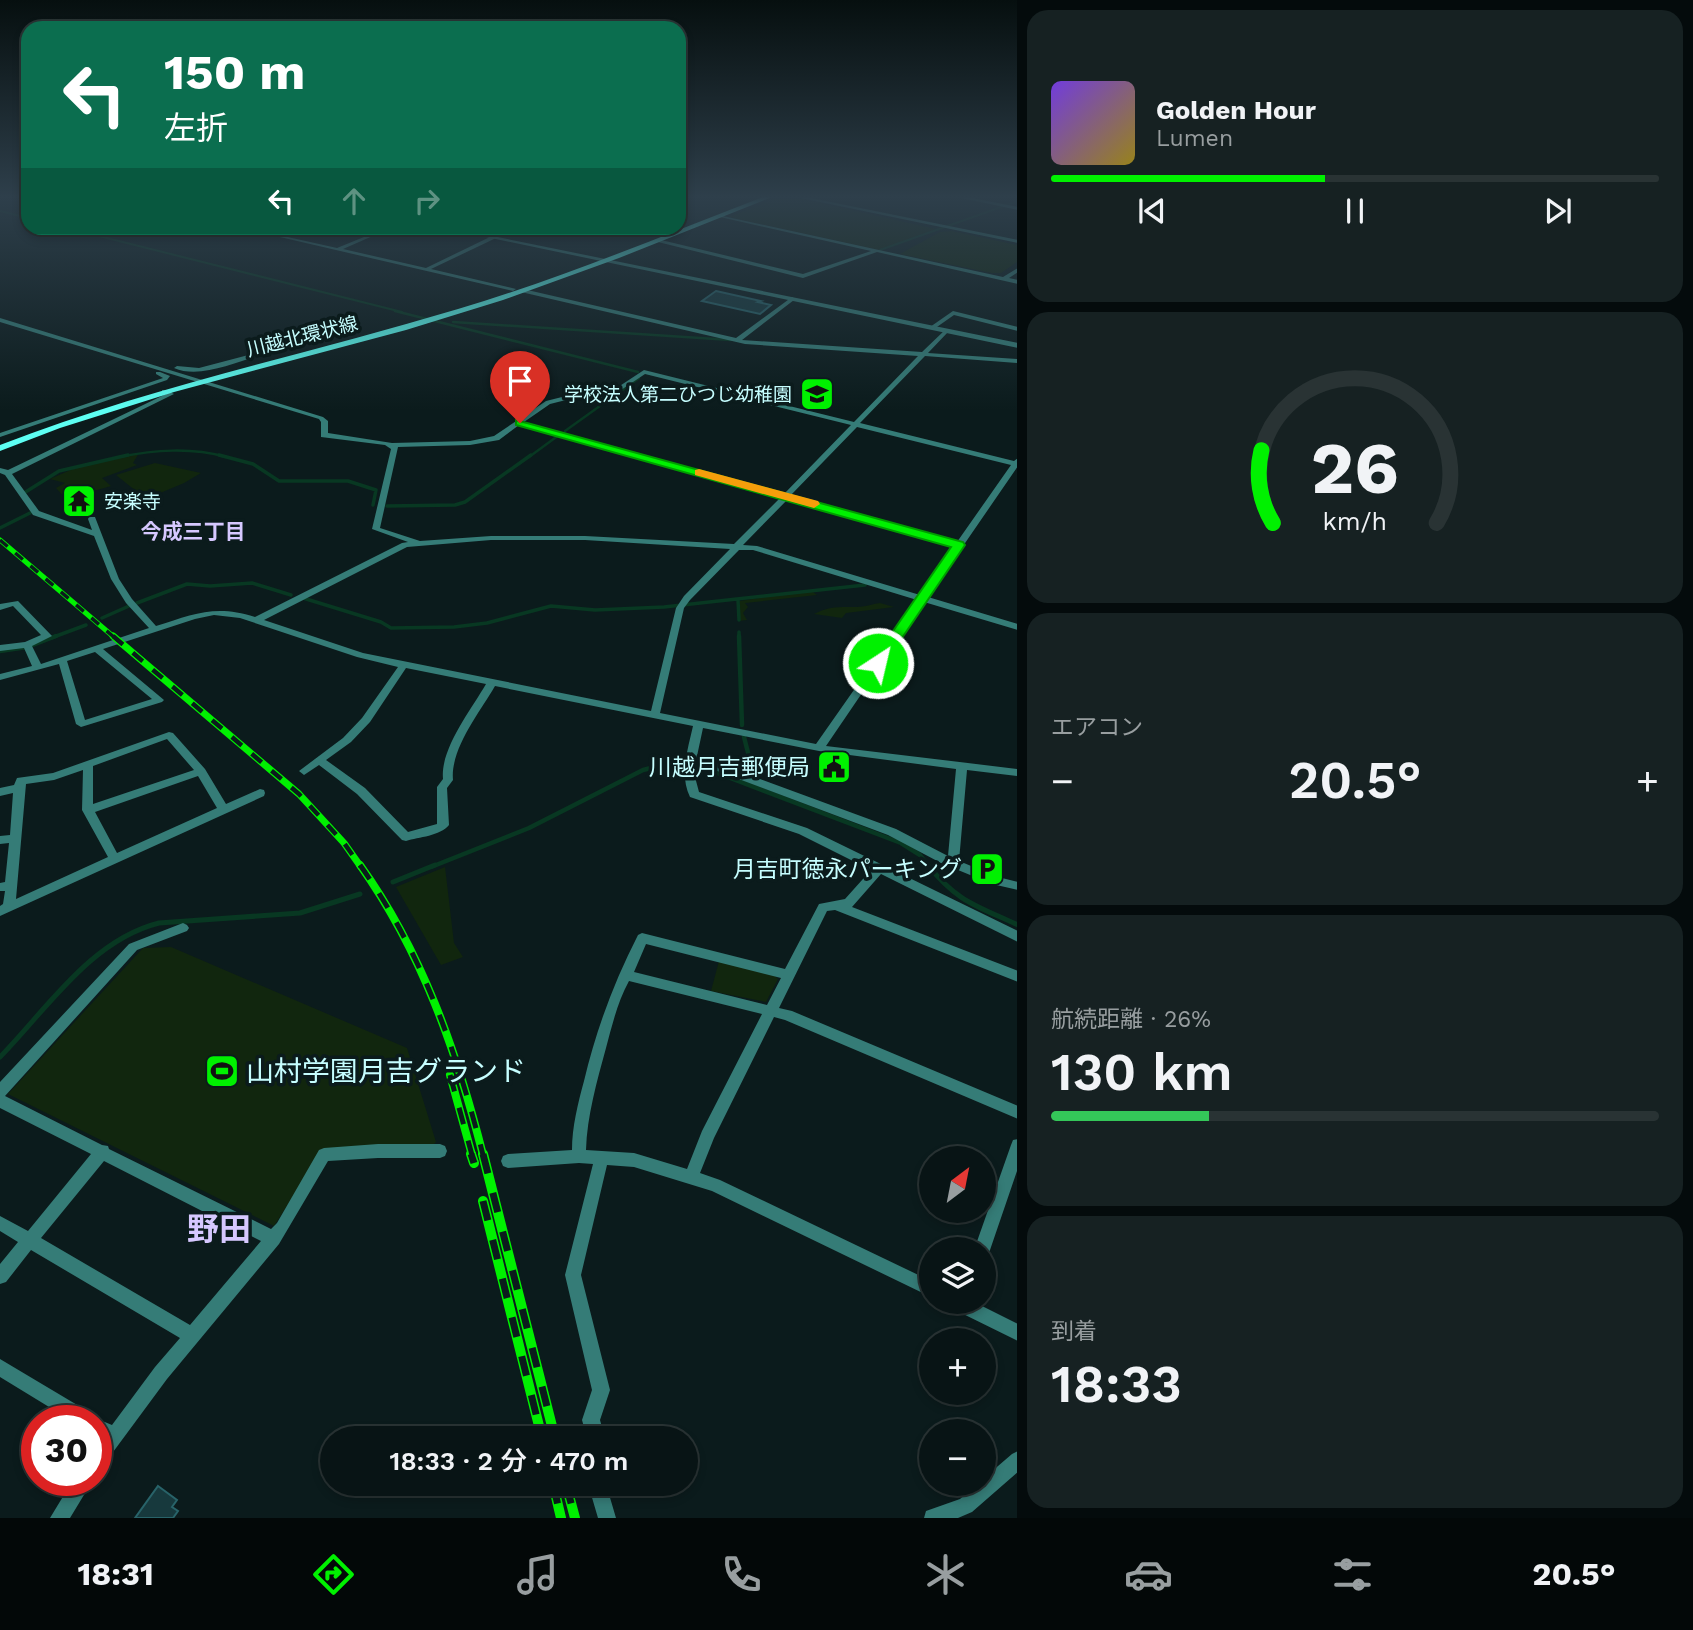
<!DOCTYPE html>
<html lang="ja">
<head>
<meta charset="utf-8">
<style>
	:root { --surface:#081415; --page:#162122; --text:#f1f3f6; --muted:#989ea0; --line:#293334; --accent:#00f100 }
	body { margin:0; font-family:"Work Sans","Noto Sans JP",sans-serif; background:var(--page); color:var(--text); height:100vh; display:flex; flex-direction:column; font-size:26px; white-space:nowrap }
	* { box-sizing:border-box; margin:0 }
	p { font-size:23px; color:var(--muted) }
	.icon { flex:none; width:38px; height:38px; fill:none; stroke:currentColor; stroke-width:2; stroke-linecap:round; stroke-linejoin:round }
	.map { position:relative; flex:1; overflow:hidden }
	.side { display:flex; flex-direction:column; gap:10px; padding:10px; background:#040b0c; width:676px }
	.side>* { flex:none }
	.top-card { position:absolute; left:21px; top:21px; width:665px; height:214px; border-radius:21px; box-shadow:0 4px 10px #0003,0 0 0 2px var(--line); background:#0b6e4f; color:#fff; overflow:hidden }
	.needle { width:46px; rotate:32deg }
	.buttons { position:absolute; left:919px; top:1146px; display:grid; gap:14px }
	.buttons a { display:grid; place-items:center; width:77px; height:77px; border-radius:50%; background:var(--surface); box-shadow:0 4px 10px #0003,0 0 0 2px var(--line); font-size:35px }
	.speed { position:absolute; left:21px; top:1405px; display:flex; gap:14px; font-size:35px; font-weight:700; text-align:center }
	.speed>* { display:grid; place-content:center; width:91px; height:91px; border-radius:50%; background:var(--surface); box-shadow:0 4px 10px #0003,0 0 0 2px var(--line); line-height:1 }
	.speed .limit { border:10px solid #d22; background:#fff; color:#111 }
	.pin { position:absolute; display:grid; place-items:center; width:60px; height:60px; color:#fff; margin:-72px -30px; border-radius:50% 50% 50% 0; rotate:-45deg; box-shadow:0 0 7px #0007 }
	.pin .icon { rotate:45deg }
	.me { position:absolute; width:77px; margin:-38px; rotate:35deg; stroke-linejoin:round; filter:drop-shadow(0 0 5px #0008) }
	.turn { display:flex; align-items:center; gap:24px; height:147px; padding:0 28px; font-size:32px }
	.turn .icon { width:91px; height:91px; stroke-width:2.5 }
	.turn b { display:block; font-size:49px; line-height:60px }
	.lanes { display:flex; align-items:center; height:66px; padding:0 28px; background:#0003; justify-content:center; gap:35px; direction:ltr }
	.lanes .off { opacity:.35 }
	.big { font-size:52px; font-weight:600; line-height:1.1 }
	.side .widget { flex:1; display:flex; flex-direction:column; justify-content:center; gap:10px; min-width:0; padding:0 24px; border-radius:21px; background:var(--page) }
	.side .dial { align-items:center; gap:0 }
	.dial svg { height:182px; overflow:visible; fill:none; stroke:var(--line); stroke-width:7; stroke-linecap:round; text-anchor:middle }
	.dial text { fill:var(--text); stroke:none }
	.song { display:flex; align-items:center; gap:21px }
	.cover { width:84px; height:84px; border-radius:10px; background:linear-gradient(135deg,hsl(260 70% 55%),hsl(50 70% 35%)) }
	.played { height:7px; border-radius:4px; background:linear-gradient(90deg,var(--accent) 45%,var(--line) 45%) }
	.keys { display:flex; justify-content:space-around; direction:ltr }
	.heat { display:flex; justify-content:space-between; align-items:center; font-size:38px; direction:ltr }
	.charge { height:10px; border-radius:5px; background:linear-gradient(90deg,#34c759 26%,var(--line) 0) }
	.trip { position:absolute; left:320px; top:1426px; width:378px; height:70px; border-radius:35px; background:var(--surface); box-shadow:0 4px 10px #0003,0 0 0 2px var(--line); font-weight:600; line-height:70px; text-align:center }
	.menu { display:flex; height:112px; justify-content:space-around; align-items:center; background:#030808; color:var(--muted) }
	.menu .icon { width:49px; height:49px }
	.menu .on { color:var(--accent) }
	.menu b { font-size:32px; color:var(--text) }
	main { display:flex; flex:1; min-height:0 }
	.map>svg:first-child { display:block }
	.green { fill:#11260e }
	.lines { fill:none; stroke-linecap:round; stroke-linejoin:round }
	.stream-far4 { stroke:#083822; stroke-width:2 }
	.stream-far3 { stroke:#083822; stroke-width:2.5 }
	.stream-far2 { stroke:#083822; stroke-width:3.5 }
	.stream-far1 { stroke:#083822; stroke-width:4.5 }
	.stream { stroke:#083822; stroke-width:5 }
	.building { fill:#17393d; stroke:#286369; stroke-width:2 }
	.minor { fill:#357c77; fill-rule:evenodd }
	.tertiary { fill:#357c77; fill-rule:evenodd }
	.secondary { fill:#5dfff3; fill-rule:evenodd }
	.rail-far3-casing { stroke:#00f100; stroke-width:5 }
	.rail-far2-casing { stroke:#00f100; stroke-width:7 }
	.rail-far1-casing { stroke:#00f100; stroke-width:8 }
	.rail-casing { stroke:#00f100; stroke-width:10 }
	.rail-far3 { stroke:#0b1b1c; stroke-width:3.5; stroke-dasharray:10; stroke-linecap:butt }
	.rail-far2 { stroke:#0b1b1c; stroke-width:4.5; stroke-dasharray:13; stroke-linecap:butt }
	.rail-far1 { stroke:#0b1b1c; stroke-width:5; stroke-dasharray:17; stroke-linecap:butt }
	.rail { stroke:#0b1b1c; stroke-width:7; stroke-dasharray:20; stroke-linecap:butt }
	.route { fill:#00f100; stroke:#009d00; stroke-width:2 }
	.slow { fill:#f59e0b }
	.labels { text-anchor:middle; stroke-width:7; stroke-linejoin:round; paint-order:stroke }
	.far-street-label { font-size:19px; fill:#c6feff; stroke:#0b1b1c }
	.far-poi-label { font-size:19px; fill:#c6feff; stroke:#0b1b1c; text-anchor:end }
	.far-neighbourhood-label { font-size:21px; font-weight:bold; fill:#d6c8ff; stroke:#0b1b1c }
	.poi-label { font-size:23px; fill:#c6feff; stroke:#0b1b1c; text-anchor:end }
	.near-poi-label { font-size:28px; fill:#c6feff; stroke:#0b1b1c; text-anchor:start }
	.near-quarter-label { font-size:32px; font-weight:bold; fill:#d6c8ff; stroke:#0b1b1c }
</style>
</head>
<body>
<main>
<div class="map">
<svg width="1018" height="1518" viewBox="0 0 1018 1518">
	<rect width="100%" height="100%" fill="#0b1b1c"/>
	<!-- green -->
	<path class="green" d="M779,197H793L936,229L879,250L729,217Z
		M952,231L1017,245V262L1001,273H992L900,254L940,232Z
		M139,453L133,463L137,465L102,478L111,486L66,499L56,488L65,483L50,479L82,465Z
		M155,463L201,473L184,483L146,499L116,475Z
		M810,590L817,595L745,603L748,607L743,613L747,620L738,621L740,601Z
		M880,603L894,607L846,613L842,618L814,614C829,606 840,607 857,607C865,607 872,604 880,603Z
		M445,867L454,943L463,957L441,965L396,887Z
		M171,947L407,1048L436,1142L432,1146L322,1151L274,1226L8,1094L143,948Z
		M719,961L773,974L778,979L766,1002L711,991Z"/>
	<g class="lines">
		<!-- stream-far4 -->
		<path class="stream-far4" d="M0,211L28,218
			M67,228L402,312
			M78,228H88
			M880,250L1018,201"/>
		<!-- stream-far3 -->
		<path class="stream-far3" d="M395,311L638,372
			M453,322L731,340
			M565,431L639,378
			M119,457C155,450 190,447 226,457
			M529,457L559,435"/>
		<!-- stream-far2 -->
		<path class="stream-far2" d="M219,455L253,464L279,481H348L376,490L373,505
			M25,495L24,493L59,471L128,455
			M387,506L455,505L465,502L531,455
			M0,528L30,513
			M303,598L381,622L391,628L454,627L487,623L551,606L595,610L664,607L865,585
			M738,600L739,620
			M137,603L187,584L210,586L252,583L291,595
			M102,618L129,606
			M739,632V638
			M51,638L86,625"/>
		<!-- stream-far1 -->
		<path class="stream-far1" d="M739,636L742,725
			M30,646L56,636
			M0,651L27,647
			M744,737L755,780
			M431,867L529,828L643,770L675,762L699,766L901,843L920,855L929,867"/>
		<!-- stream -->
		<path class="stream" d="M928,865C957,902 977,906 1018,925
			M393,882L435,865
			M0,1057C47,1009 91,940 159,923L300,913L360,894"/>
	</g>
	<!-- building -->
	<path class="building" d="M716,291L761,301L758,302L771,305L760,314L702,301Z
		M158,1486L177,1500L172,1507L178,1511L173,1518H135Z"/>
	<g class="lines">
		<!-- minor -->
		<path class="minor" d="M796,197H806L1018,240V243Z
			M957,197H967L1018,207V210Z
			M718,215L1003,277L1018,268V272L1009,278L1018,280V284L877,252L803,278L654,241L657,239L803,274L871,251L720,217Z
			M241,228H247L337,248L386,228H391L343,249L426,268L494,235L496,238L431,269L516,289L513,291Z
			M523,289L736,338L792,297L795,299L794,300L742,340L922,352L946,329L948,330V332L928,353L1018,359V363L925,356L860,423L1014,461L1018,458V466L928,597L1018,624V630L924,602L826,746L1018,769V776L967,770L959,861L998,877L1018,882V890L992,884L941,863L888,835L696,763L695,777L699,792L807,828L1018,931V942L881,874L852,907L1018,971V982L835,910L827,911L779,1008L792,1011L1018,1106V1119L785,1020L774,1017L714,1138L700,1173L720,1180L931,1281V1297L712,1191L634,1167L607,1165L581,1275L610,1390L600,1420L605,1438H587L582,1420L592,1390L565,1275L593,1164L579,1163L508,1168L503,1166L501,1161L503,1156L508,1154L572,1150C572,1127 578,1103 584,1081C596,1030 614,982 638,935L642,933L785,969L819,904L845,899L871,870L799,834L690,797C679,774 688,749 693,726L495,686C480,712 450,749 453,780L447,788L449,825C440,836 419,837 406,841L402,840L357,794L319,765L304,775L299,771L343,738L362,718L398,667L357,657L240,618L214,615L195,619L103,649L164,700L162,702L81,727L76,724L59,664L0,680V674L32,666L24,648L0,651V645L25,642L41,635L13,606L0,610V604L18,601L52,636L32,646L41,664L149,628L126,603L111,579L94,536L33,515L5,475L0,473V468L8,470L166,394L162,392V390H166L174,394L12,474L39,511L92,530L88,519L89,517H95L119,579L132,599L156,626C193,614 216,604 255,617L402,543L408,542L372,529L391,449L385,445L321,437V422L319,419L0,322V318L323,417L328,421V433L392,443L470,441L494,436L546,401L570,395H606L644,370L854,422L918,356L745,344L521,292L520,291ZM645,374L851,425L784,494L524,422L550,404L570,399L609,398ZM519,425L780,498L734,544L585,536H491L420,541L380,528L398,447L470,445L499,440ZM857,427L1011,465L957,542L790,496ZM787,500L954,546L920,595L757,546L743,545ZM491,540H585L730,549L684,596L676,608L651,711L363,653L264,620L407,547ZM739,550H753L917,600L816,744L660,713L684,608L690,600ZM95,652L152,699L85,720L67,661ZM406,668L486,684C471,710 440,749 443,779L437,787V824L408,832L365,788L326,760L351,742L370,722ZM703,728L819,751L956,769L948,856L896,829L697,756ZM646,944L781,978L767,1005L634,972ZM629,981L762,1014L702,1131L687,1169L634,1153L586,1150C587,1116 597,1081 606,1048C612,1025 618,1001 629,981Z
			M953,311L1018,327V331L954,315L934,329H930V327Z
			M256,353L258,354V356C233,363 199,379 174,368L177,366L199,368Z
			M156,372H160L170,376L167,380L0,437V433L163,378L156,374Z
			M169,732L173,733L205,769L226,804L260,789L264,790L265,793L264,796L0,916V906L3,904L5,891H0V883L5,882L9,843L0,844V836L10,835L13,793L0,796V788L14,785L17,778L53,773ZM167,739L194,770L93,804V766ZM83,770L82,810L108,857L16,899L26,784L54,780ZM198,776L217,808L117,853L95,812Z
			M183,923L187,925L189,928L187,931L137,950L5,1096L102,1145L108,1146L109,1149L271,1229L277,1223L319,1150L324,1148L378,1144H440L445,1146L447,1151L445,1156L440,1158H378L328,1161L279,1244L167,1379L102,1467L96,1470V1446L101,1439L96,1436V1421H72L0,1377V1359L94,1415L95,1418L112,1425L155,1367L180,1338L31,1250L6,1282L0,1284V1264L18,1242L0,1231V1216L28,1231L91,1154L0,1108V1082L129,944ZM104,1161L261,1241L190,1325L41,1238Z
			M1018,1139V1168L990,1250L988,1255L984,1257V1250H974L1011,1145L1013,1140Z
			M949,1302H974L1018,1324V1341L951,1308Z
			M1018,1451V1472L972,1512L958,1518H924L926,1511L960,1499L977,1484H984V1478L1012,1454Z
			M73,1480H93L70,1518H50Z
			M588,1484H606L616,1518H598Z"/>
		<!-- tertiary -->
		<path class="tertiary" d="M443,228H453L1018,343V348Z"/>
		<!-- secondary -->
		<path class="secondary" d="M763,197H772L619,258L503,300L406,330L174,392L60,428L0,451V445C149,387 305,355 458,309C562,278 662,236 763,197Z"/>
		<!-- rail-far3 casing -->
		<g class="rail-far3-casing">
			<path id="rail-far3" d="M0,540L115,638"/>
		</g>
		<!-- rail-far2 casing -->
		<g class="rail-far2-casing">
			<path id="rail-far2" d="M113,636L299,794L344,843L361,867"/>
		</g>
		<!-- rail-far1 casing -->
		<g class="rail-far1-casing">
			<path id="rail-far1" d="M360,865C422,952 457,1052 483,1155
				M450,1075L472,1155"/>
		</g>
		<!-- rail casing -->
		<g class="rail-casing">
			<path id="rail" d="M471,1154L474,1163
				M483,1154L555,1438
				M483,1201L542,1438
				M553,1484L561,1518
				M566,1484L575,1518"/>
		</g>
		<!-- rail-far3 -->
		<use href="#rail-far3" class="rail-far3"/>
		<!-- rail-far2 -->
		<use href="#rail-far2" class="rail-far2"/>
		<!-- rail-far1 -->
		<use href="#rail-far1" class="rail-far1"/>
		<!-- rail -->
		<use href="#rail" class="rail"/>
	</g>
	<!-- sky -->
	<linearGradient id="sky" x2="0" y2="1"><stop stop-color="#060f0f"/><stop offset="0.48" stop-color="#2e3f4b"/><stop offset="1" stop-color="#2e3f4b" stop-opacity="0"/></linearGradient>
	<rect width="1018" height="410" fill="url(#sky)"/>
	<!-- route -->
	<path class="route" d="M516,420L963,542L965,545L883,666H873L871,663L951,547L516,425Z"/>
	<!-- slow -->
	<path class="slow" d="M699,469L818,501L820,504L814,508L695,475V470Z"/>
	<!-- icons -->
	<defs>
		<g id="school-square" transform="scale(1.75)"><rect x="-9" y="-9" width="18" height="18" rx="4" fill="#00f100" stroke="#0b1b1c"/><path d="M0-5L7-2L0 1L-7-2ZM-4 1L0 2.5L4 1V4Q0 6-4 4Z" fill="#111"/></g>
		<g id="temple-square" transform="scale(1.75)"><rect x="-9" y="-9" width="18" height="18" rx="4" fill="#00f100" stroke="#0b1b1c"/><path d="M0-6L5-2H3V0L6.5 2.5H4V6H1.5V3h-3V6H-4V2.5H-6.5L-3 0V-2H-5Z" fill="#111"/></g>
		<g id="civic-square" transform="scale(1.75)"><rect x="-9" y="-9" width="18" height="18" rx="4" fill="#00f100" stroke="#0b1b1c"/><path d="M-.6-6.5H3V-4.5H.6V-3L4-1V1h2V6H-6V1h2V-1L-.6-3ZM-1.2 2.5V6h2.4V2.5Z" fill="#111"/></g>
		<g id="parking-square" transform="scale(1.75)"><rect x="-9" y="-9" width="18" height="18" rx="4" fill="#00f100" stroke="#0b1b1c"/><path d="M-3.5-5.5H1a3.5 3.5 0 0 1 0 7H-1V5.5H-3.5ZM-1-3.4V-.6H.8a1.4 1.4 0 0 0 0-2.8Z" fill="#111"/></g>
		<g id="stadium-square" transform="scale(1.75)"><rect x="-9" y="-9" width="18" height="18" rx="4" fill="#00f100" stroke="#0b1b1c"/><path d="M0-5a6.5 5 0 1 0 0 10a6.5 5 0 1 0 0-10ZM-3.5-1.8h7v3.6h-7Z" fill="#111"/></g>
	</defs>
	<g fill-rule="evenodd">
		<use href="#school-square" x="817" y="394"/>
		<use href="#temple-square" x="79" y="501"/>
		<use href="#civic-square" x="834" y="767"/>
		<use href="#parking-square" x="987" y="869"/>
		<use href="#stadium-square" x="222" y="1071"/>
	</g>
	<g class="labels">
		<!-- far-street labels -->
		<g class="far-street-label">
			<text transform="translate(302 336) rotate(-14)" y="7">川越北環状線</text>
		</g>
		<!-- far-poi labels -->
		<g class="far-poi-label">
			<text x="792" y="401">学校法人第二ひつじ幼稚園</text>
			<text x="104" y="508" text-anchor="start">安楽寺</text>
		</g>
		<!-- far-neighbourhood labels -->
		<g class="far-neighbourhood-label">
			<text x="193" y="539">今成三丁目</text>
		</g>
		<!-- poi labels -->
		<g class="poi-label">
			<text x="810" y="775">川越月吉郵便局</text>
			<text x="962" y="877">月吉町徳永パーキング</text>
		</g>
		<!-- near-poi labels -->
		<g class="near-poi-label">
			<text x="246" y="1081">山村学園月吉グランド</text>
		</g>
		<!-- near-quarter labels -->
		<g class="near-quarter-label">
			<text x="219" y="1240">野田</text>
		</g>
	</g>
</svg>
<div class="buttons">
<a><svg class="needle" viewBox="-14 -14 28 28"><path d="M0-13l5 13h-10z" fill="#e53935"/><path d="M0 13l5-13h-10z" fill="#989ea0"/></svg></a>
<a><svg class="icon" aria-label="layers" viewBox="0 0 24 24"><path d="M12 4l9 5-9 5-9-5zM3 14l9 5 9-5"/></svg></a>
<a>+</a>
<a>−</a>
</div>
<div class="speed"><div class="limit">30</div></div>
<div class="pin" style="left:520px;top:423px;background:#d93025"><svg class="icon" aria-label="arrive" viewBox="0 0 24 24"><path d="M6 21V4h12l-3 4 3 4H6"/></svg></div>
<svg class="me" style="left:878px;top:663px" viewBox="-20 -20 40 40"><circle r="17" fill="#00f100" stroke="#fff" stroke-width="3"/><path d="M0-11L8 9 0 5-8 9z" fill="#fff"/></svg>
<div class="trip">18:33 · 2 分 · 470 m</div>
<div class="top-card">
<div class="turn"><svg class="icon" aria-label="left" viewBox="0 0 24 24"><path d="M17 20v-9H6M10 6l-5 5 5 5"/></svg><div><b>150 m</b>左折</div></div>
<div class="lanes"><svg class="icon" aria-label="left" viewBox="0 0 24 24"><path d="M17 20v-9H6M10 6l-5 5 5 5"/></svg><svg class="icon off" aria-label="ahead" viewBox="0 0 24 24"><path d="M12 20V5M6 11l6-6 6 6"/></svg><svg class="icon off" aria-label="right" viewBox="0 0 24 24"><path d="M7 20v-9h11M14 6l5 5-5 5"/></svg></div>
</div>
</div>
<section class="side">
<div class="widget">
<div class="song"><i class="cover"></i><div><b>Golden Hour</b><p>Lumen</p></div></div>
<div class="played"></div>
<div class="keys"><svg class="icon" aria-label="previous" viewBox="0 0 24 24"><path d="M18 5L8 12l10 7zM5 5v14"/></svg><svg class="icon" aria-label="pause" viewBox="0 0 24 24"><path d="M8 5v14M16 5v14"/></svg><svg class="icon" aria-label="next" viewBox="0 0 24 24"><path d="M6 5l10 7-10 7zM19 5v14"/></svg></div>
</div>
<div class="widget dial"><svg viewBox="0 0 100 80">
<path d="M14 69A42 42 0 1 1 86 69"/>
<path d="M14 69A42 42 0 0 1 9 37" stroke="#00f100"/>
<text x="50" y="56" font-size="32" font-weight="700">26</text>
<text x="50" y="72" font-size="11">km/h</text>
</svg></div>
<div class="widget"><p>エアコン</p>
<div class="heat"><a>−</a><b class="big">20.5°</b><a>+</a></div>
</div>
<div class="widget"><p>航続距離 · 26%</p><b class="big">130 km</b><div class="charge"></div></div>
<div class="widget"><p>到着</p><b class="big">18:33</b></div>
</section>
</main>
<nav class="menu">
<b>18:31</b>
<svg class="icon on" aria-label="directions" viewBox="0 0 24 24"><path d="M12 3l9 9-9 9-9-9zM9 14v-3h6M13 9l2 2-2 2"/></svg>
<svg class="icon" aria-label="music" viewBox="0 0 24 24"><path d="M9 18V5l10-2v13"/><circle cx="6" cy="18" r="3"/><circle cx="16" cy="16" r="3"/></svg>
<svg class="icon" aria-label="phone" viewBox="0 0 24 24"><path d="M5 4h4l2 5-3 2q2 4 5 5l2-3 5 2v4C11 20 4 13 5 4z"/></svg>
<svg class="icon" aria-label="climate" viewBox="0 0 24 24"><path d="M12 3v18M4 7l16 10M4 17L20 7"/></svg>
<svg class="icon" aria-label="car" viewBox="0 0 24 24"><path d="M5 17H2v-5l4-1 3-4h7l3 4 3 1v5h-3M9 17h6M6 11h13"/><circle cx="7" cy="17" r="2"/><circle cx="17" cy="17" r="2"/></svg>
<svg class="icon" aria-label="filters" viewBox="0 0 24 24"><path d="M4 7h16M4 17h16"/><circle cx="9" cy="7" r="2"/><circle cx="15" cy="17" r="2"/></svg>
<b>20.5°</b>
</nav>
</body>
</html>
